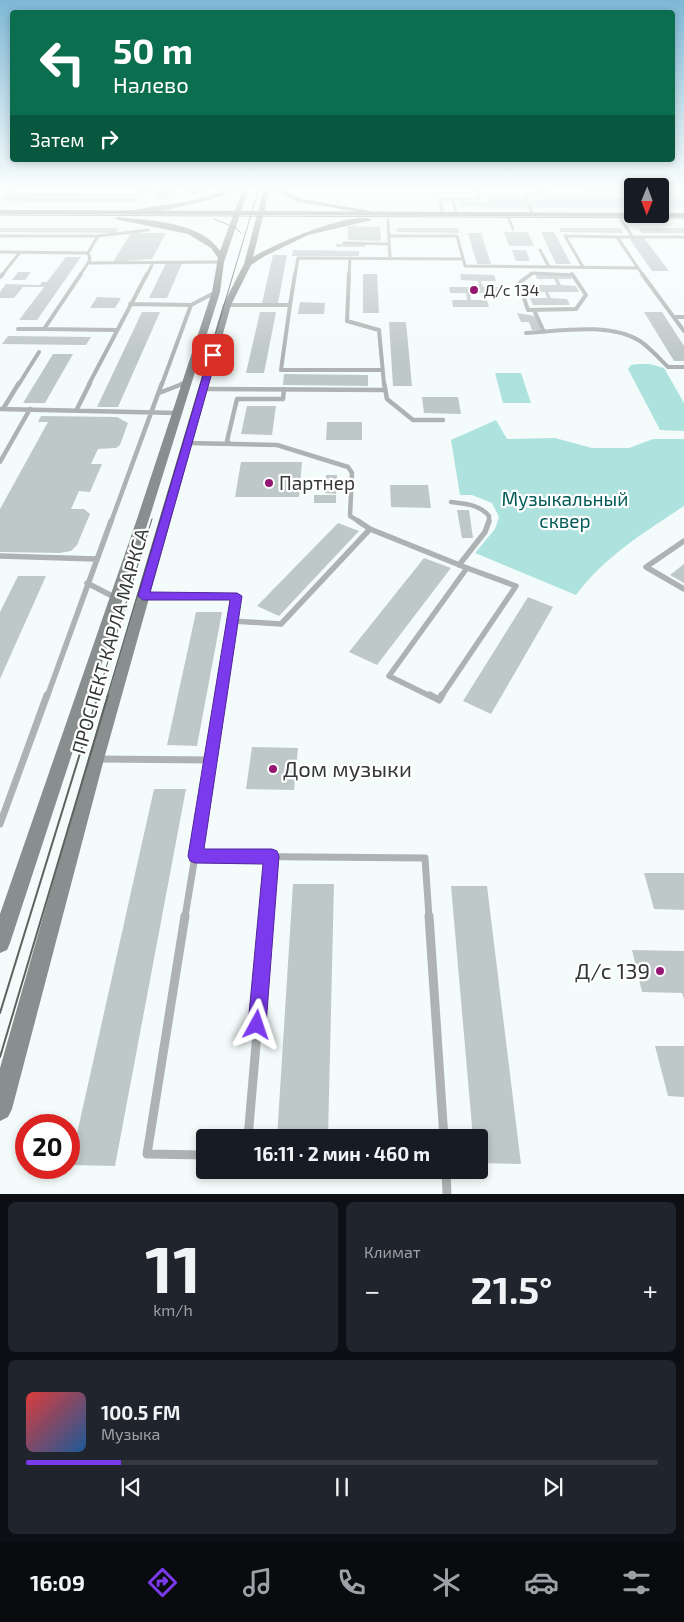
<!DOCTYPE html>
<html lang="ru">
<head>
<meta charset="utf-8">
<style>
	:root { --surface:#171b24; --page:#20242c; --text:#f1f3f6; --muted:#9ea1a6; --line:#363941; --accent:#7c3aed }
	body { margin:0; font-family:"Exo 2",sans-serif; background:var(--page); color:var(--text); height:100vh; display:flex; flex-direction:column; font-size:19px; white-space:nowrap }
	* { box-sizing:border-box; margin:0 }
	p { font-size:16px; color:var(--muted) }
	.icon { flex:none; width:28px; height:28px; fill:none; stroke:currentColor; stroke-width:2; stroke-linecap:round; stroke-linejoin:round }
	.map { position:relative; height:1194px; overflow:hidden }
	.sheet { display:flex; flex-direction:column; gap:8px; padding:8px; background:#0d0f14; flex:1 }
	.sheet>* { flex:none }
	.guide { position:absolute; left:10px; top:10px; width:665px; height:152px; border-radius:5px; box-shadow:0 2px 8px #0003; background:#0b6e4f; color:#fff; overflow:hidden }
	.needle { width:32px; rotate:181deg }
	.tools { position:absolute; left:624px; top:178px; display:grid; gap:10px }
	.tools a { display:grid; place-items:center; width:45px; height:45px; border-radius:5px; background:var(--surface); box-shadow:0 2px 8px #0003; font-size:25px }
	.speed { position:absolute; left:15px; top:1114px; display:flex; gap:10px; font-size:25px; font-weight:700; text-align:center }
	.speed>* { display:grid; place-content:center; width:65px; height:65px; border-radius:50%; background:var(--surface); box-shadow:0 2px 8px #0003; line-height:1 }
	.speed .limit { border:8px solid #d22; background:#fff; color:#111 }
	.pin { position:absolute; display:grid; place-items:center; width:42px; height:42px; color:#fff; margin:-21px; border-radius:10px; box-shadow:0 2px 8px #0006 }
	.me { position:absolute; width:55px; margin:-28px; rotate:5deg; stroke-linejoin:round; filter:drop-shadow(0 0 4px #0008) }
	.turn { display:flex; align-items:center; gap:18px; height:105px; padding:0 20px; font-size:22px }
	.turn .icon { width:65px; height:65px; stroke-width:2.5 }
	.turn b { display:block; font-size:35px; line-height:42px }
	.then { display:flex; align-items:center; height:48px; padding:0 20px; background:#0003; gap:10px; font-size:19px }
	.big { font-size:38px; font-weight:700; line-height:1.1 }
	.sheet .tile { flex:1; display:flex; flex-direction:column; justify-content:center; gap:8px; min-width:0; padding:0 18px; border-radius:8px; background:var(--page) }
	.sheet .dial { align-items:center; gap:0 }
	.dial b { font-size:65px; line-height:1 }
	.song { display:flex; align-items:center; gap:15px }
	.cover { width:60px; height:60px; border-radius:8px; background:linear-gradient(135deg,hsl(0 70% 55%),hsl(210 70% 35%)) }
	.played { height:5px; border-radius:2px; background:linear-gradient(90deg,var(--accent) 15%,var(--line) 15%) }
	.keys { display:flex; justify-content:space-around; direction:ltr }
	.heat { display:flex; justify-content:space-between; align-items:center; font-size:28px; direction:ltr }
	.sheet .tiles { flex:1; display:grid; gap:8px; grid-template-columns:1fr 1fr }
	.tile:last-child { grid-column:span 2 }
	.trip { position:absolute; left:196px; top:1129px; width:292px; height:50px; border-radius:5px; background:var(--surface); box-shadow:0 2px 8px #0003; font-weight:700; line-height:50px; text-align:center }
	.tabs { display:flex; height:80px; justify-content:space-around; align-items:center; background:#090b0e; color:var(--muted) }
	.tabs .icon { width:35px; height:35px }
	.tabs .on { color:var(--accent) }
	.tabs b { font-size:22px; color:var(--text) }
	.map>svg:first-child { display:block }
	.green { fill:#aee2df }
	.building { fill:#bfc8c8 }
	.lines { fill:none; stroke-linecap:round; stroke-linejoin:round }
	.service-far5 { stroke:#aeb2b2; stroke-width:3 }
	.service-far4 { stroke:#aeb2b2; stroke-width:4 }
	.service-far3 { stroke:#aeb2b2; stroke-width:4.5 }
	.service-far2 { stroke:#aeb2b2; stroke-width:5.5 }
	.service-far1 { stroke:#aeb2b2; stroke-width:7 }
	.service { stroke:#aeb2b2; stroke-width:9 }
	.secondary { fill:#898f8f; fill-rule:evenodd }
	.primary { fill:#6f7676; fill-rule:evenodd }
	.tram-far1 { stroke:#5e6362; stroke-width:1 }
	.tram { stroke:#5e6362; stroke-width:2 }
	.route { fill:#7c3aed; stroke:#51269a }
	.poi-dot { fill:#941873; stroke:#fff; stroke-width:2 }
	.labels { text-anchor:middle; stroke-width:4.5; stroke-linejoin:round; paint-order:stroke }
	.far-poi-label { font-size:16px; fill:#353838; stroke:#fff; text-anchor:start }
	.poi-label { font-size:19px; fill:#353838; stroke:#fff; text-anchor:start }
	.park-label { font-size:19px; fill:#005a58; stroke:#fff }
	.street-label { font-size:19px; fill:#353838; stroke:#fff }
	.near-poi-label { font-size:22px; fill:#353838; stroke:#fff; text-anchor:start }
</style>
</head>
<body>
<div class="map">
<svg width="684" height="1195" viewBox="0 0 684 1195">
	<rect width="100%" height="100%" fill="#f3fcfb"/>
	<!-- green -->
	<path class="green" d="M668,196L684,197V208H660V197Z
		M487,197L632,198V208L460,207L458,201L489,202Z
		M638,364H650L664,368L684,403V431L660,430L628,369L631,365Z
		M495,373H521L531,403H503Z
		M496,420L507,439L555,438L592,448H629L653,439H684V506C645,532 605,556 576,595L475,553L495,529L499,517L492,503L472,495H460L451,440Z"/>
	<!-- building -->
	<path class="building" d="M160,188H174L168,199H153Z
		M203,188H207L206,192L184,194L185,192Z
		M586,188H608L611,191L595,192Z
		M4,197L140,198L137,202L0,201Z
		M348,226L380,227L381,241L348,240Z
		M0,228H119L115,233L0,232Z
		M396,228H458L459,233L397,232Z
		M559,228H620L623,233L561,232Z
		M638,228H684V233H642Z
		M504,232H528L534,246H509Z
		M541,232H554L571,264H556Z
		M131,233H166L152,259L113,262Z
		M468,233H481L491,264H477Z
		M629,238H644L669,271H652Z
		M336,244H365V247H336Z
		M293,250L359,251V256H292Z
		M512,250H526L530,261H516Z
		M273,255H287L278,303H262Z
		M66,257H81L37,320H19L44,287H23L14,298H0V292L6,284L40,285L42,282H47Z
		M166,263H182L167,298H149Z
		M18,272H31L25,280H12Z
		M535,273H569L572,279H558L561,285L576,286L579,292H548L551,298L567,299L570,305H533L530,298H547L545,292H527L525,285H557L554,279H537Z
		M363,274H377L379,313H363Z
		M460,274L494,275L496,281H481L483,287H498L500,293H470L471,300H487L489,307H453L452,300H467L466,293H450L449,287H479L478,281L461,280Z
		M97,297L121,298L115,308H90Z
		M300,302L325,303L324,314H298Z
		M142,312H160L118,407H97Z
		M260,312H276L264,373H246Z
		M644,312H662L684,346V361H674Z
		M517,313L535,316L541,330H532L529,322H521Z
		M389,322H406L412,386H393Z
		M8,336L91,337L86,345L2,344Z
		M53,354H73L45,403H23Z
		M284,374L368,375V386L283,385Z
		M422,397H458L461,414L424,413Z
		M247,406H276L272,435L241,434Z
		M41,416L117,417L128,423L120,445L116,448L98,449L91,464H102L90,492L79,491L71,509H84L90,514L77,545L71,551L60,553L0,552V509L48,422H38Z
		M327,422H362V440H326Z
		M241,462H302L299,497H235Z
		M326,475H337L336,494L325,493Z
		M390,485H428L431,508L391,507Z
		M314,495H336V503H314Z
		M457,510H469L473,538H462Z
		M338,523L359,531L279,616L257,606Z
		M424,558L451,568L377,665L349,652Z
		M684,564V583L670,575Z
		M18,576H46L0,679V612Z
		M528,597L553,607L491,714L463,701Z
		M196,612H222L197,746L167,745Z
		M252,747L298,748L294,790L246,789Z
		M154,789H186L115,1166L70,1165Z
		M644,873H684V910L654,909Z
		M293,884H334L328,1138H277Z
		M451,886H487L521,1164L480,1163V1138H473Z
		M632,950L684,951V999L682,993L642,992Z
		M655,1046H684V1097L668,1096Z"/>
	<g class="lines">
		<!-- service-far5 -->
		<path class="service-far5" d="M13,188L6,194L141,195L146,188
			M614,191H632
			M452,199L457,215
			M443,214L439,199H480L476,188
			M533,215L524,194H545L542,188
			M509,219L513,229
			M388,220L390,258
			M621,220L633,237
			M0,236H98L148,230
			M98,236L88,253L90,259L88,263L220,262
			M389,236H457L465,266L638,268L617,237H684
			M344,243L389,244
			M540,250L549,267
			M0,252L88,253
			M583,267L565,236L617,237
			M638,268L643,275
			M2,275L20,252
			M80,275L88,263
			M147,275L152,265
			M295,275L298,258L463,259
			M349,275L350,258
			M530,275L532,273L573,275"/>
		<!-- service-far4 -->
		<path class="service-far4" d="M81,274L44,329L116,330
			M349,274L347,321L379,330L384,384
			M531,274L519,283L528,310L576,309L586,295L572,274
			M642,274L684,331
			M0,277L3,274
			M130,304L191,305L216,292
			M227,305H290L281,370H382
			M290,305L295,274
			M534,310L544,332
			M674,317H684
			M18,329H44
			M526,333C560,331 609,322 640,341C650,348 659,358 668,367H684
			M19,384L39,352
			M89,384L147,274
			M162,384L191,305
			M181,384L187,382"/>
		<!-- service-far3 -->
		<path class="service-far3" d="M384,383L387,399L413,420H443
			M203,389L384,390
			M159,393L185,383
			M0,409L177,413
			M3,409L19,383
			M77,409L90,383
			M187,443L277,445L348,467L352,473L350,516L360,522
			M229,443L227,441L237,399H283L284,389
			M0,462L30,409
			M451,502C465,504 479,504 489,516V522
			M111,522L162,383"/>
		<!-- service-far2 -->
		<path class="service-far2" d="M358,521L370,529L467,568
			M684,541L646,567L684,589
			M0,556L96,559
			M459,565L485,532L489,521
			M87,583L116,598
			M144,596L237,597L221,697
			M233,621L281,624L370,529
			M47,697L111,521
			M432,697L389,676L467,568
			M441,697L516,586L467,568"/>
		<!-- service-far1 -->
		<path class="service-far1" d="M430,695L439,700L442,695
			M98,759L211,760
			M0,824L47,695
			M195,856L221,695
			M185,917L195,856L425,858L429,917
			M267,917L272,857"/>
		<!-- service -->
		<path class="service" d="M185,916L147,1154L205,1155
			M429,916L444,1138
			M248,1138L267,916
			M446,1170L447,1195"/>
		<!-- secondary -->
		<path class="secondary" d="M232,188H239C225,199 133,220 120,212L195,200Z
			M243,188H249L224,262L220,292L150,516L10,943L7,950L0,953V914L138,516L212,292L218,258L211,248L188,234L115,219L118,217C150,221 200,221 220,251Z
			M264,188H270L253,257C272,245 354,209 372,220L308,235L265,256L251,265L231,305L104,759L12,1109L8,1117L0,1121V1068L88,759L223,305L244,264Z
			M271,188H278L302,199L376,212L373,214L298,202Z"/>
		<!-- primary -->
		<path class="primary" d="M0,210L684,213V217L0,214Z"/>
		<!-- tram-far1 -->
		<path class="tram-far1" d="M0,215L684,218
			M214,219L236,228L241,233
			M97,697L152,519
			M107,697L259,188"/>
		<!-- tram -->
		<path class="tram" d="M0,1013L98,695
			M0,1057L108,695"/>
	</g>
	<!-- sky -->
	<linearGradient id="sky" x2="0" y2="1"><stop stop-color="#7eb7d5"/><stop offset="0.53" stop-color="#fafefd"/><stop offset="1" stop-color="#fafefd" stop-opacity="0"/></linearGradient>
	<rect width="684" height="355" fill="url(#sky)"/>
	<!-- route -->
	<path class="route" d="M213,353L217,355L150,592L237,593L242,596L204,849H272L277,851L279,856L266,1025L264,1031L257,1034L251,1031L248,1025L263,864L195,863L190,861L188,856L230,600H143L138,596L209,355Z"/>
	<!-- markers -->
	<g class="poi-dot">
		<circle cx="474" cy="290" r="5"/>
		<circle cx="269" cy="483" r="5"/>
		<circle cx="273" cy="769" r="5"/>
		<circle cx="660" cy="971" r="5"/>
	</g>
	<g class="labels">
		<!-- far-poi labels -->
		<g class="far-poi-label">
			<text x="484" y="296">Д/с 134</text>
		</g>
		<!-- poi labels -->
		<g class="poi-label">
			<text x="279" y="490">Партнер</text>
		</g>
		<!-- park labels -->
		<g class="park-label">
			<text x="565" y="506">Музыкальный<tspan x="565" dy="22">сквер</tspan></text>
		</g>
		<!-- street labels -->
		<g class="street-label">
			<text transform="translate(110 641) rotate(-74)" y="7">ПРОСПЕКТ КАРЛА МАРКСА</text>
		</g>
		<!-- near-poi labels -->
		<g class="near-poi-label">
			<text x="283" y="777">Дом музыки</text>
			<text x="650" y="979" text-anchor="end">Д/с 139</text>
		</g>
	</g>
</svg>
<div class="tools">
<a><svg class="needle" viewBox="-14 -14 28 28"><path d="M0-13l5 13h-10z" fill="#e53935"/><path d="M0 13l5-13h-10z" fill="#9ea1a6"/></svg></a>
</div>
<div class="speed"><div class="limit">20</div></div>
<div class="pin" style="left:213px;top:355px;background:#d93025"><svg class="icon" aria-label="arrive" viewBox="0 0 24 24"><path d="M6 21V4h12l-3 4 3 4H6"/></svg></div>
<svg class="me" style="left:257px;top:1025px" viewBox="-20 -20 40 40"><path d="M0-17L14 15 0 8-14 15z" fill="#7c3aed" stroke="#fff" stroke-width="4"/></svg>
<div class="trip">16:11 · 2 мин · 460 m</div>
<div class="guide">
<div class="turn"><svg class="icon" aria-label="left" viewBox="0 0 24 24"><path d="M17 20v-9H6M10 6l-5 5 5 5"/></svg><div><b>50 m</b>Налево</div></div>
<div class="then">Затем<svg class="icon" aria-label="right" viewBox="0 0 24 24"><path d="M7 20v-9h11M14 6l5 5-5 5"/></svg></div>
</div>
</div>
<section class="sheet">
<div class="tiles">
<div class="tile dial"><b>11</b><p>km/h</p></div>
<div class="tile"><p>Климат</p>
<div class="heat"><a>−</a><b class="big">21.5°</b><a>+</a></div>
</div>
<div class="tile">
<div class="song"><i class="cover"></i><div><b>100.5 FM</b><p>Музыка</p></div></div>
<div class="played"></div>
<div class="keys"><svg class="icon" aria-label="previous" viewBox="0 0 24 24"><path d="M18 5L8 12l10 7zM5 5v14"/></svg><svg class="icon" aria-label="pause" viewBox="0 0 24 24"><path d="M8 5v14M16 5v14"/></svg><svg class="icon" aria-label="next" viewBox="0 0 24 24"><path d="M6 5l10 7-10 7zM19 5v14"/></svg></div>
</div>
</div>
</section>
<nav class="tabs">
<b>16:09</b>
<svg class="icon on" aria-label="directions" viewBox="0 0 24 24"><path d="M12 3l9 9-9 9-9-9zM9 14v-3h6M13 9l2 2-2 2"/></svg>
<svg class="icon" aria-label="music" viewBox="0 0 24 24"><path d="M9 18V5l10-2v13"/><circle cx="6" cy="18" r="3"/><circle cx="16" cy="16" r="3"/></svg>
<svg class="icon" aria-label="phone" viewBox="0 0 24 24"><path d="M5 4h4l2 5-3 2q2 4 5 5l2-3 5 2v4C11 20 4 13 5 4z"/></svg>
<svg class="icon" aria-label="climate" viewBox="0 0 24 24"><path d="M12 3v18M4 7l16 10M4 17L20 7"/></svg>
<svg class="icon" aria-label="car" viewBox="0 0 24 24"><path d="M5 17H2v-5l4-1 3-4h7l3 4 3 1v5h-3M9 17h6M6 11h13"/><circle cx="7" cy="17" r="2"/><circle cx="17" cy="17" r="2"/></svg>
<svg class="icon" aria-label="filters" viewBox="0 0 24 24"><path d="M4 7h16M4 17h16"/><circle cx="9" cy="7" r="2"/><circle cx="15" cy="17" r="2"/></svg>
</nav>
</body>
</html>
